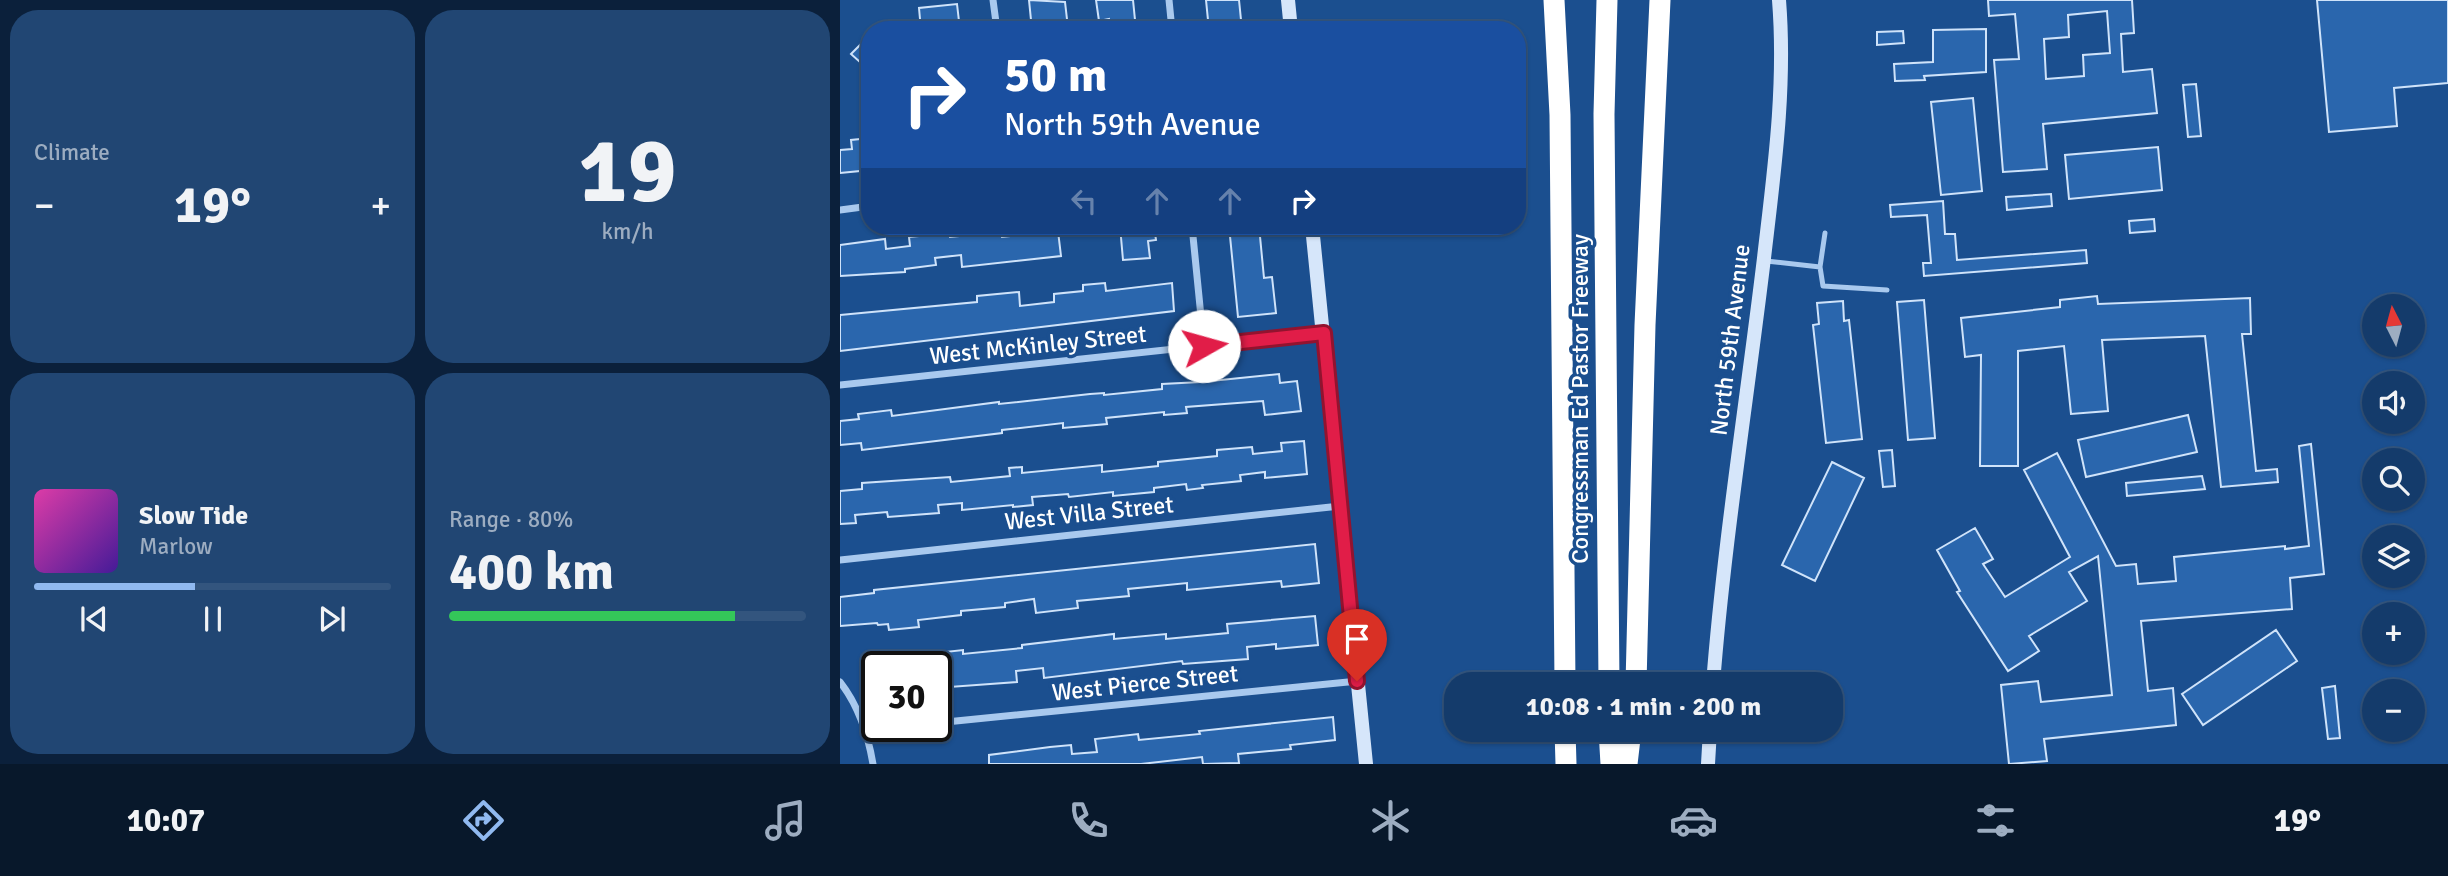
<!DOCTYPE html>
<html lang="en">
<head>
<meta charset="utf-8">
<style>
	:root { --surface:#143b6b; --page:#214673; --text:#f1f3f6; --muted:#9dadc1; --line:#33557e; --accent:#90b9f0 }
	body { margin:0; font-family:Signika,sans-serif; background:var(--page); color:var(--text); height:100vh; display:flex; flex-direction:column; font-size:26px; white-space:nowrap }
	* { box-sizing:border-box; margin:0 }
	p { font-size:23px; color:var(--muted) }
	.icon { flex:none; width:38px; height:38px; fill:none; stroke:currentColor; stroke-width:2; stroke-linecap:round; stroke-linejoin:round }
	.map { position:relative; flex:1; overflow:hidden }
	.drawer { display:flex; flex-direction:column; gap:10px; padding:10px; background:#0b203b; width:840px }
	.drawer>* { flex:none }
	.banner { position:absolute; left:21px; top:21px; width:665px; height:214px; border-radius:28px; box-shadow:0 2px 5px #0004,0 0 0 2px var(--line); background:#1a4fa0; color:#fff; overflow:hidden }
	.needle { width:46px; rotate:354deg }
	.tools { position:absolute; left:1522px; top:294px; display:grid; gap:14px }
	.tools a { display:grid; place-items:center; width:63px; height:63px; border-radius:50%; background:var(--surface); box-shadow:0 2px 5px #0004,0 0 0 2px var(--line); font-size:35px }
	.speed { position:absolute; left:21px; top:651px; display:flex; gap:14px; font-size:35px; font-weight:700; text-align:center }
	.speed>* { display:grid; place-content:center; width:91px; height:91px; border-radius:50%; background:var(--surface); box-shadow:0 2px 5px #0004,0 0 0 2px var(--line); line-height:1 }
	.speed .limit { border:4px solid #111; border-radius:10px; background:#fff; color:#111 }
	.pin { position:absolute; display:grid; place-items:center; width:60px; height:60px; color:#fff; margin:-72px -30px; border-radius:50% 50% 50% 0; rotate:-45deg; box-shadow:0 0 7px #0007 }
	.pin .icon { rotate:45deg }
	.me { position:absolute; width:77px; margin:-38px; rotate:83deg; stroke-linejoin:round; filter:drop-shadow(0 0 5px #0008) }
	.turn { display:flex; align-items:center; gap:24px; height:147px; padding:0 28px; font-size:32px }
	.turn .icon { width:91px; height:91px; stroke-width:2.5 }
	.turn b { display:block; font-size:49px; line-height:60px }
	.lanes { display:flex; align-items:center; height:66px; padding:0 28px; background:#0003; justify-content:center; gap:35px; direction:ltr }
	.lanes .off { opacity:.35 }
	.big { font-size:52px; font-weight:700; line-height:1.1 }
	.drawer .card { flex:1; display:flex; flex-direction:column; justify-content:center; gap:10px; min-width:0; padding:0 24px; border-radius:28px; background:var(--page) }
	.drawer .dial { align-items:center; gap:0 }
	.dial b { font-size:91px; line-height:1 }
	.song { display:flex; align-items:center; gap:21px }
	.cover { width:84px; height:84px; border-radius:10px; background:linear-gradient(135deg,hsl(320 70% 55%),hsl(260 70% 35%)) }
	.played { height:7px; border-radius:4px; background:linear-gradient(90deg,var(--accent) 45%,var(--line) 45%) }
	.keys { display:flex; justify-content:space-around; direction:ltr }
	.heat { display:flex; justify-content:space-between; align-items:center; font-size:38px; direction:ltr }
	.charge { height:10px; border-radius:5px; background:linear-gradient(90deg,#34c759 80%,var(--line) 0) }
	.drawer .tiles { flex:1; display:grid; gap:10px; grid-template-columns:repeat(2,1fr) }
	.trip { position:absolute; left:604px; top:672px; width:399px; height:70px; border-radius:28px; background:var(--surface); box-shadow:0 2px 5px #0004,0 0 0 2px var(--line); font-weight:700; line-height:70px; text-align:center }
	.tabs { display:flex; height:112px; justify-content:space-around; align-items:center; background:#08182b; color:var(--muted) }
	.tabs .icon { width:49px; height:49px }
	.tabs .active { color:var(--accent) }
	.tabs b { font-size:32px; color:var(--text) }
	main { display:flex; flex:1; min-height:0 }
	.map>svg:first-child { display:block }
	.building { fill:#2a66ad; stroke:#cfe3fa; stroke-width:2; fill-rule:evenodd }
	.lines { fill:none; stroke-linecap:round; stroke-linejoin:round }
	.service { stroke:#a9c9ee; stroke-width:5 }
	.minor { stroke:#a9c9ee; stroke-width:7 }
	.secondary { stroke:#d6e6fa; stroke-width:14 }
	.motorway { stroke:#fff; stroke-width:21 }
	.route-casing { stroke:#92132f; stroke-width:18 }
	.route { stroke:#e11d48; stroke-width:12 }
	.labels { text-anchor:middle; stroke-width:7; stroke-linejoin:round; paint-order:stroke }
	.street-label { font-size:24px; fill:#fff; stroke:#1b4f8f }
</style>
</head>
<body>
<main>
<section class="drawer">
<div class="tiles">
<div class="card"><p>Climate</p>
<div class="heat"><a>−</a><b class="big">19°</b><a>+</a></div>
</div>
<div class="card dial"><b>19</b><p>km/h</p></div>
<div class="card">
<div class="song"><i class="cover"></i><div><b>Slow Tide</b><p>Marlow</p></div></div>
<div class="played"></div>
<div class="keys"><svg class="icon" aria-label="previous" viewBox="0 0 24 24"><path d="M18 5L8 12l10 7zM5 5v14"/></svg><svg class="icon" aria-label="pause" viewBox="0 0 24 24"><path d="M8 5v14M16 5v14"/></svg><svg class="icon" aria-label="next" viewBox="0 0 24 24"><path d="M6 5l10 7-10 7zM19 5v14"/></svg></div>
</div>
<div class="card"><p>Range · 80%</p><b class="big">400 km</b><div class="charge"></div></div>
</div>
</section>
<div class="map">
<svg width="1608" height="764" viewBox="0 0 1608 764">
	<rect width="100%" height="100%" fill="#1b4f8f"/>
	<!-- building -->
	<path class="building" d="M189,0L225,2L228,28L192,30Z
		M256,0H293L296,30H271L269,19L259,21Z
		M366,0H399L402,30H369Z
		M1148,0H1292L1294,33L1281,34L1283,72L1312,69L1317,113L1203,124L1207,169L1163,172L1154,60L1179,59L1175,14L1149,16ZM1267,11L1270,53L1243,55L1244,76L1206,79L1204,39L1229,37L1228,15Z
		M1477,0H1608V83L1554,88L1557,126L1489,132Z
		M117,4L120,30H81L79,8Z
		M1146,29V72L1084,76L1085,80L1055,81L1054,64L1093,62V30Z
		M1063,31L1064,43L1037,45V32Z
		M30,35V71L11,54Z
		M1356,84L1361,136L1348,137L1343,85Z
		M1133,98L1142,191L1101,195L1091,102Z
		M30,138V170L0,173V150L12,149L11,140Z
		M1318,147L1322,190L1229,199L1225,155Z
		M1211,194L1212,206L1167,210L1166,197Z
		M1103,201L1105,234H1115L1117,260L1246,250L1247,263L1084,276L1083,263H1091L1087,215L1051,217L1050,205Z
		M1314,219L1315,231L1290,233L1289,221Z
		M280,226H314L316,240L308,241L310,258L283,260Z
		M389,226H419L424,278L432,277L436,313L398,317Z
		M218,231L221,256L122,267L121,255L95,258L96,265L65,269V272L0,276V245L45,239L46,249L70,246L69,237L109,233L110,237L161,232L162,237Z
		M265,283L266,291L332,283L334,311L0,351V315L137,302V296L179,292L180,306L214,302V294L243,291V285Z
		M1257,296L1258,304L1410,298L1411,334H1402L1416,471L1437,469L1438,482L1381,487L1365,336L1262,340L1268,411L1231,414L1224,346L1178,351V466H1140L1141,355L1125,357L1121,318L1220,307V300Z
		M1084,300L1095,438L1068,440L1057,302Z
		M1003,301L1004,321L1009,320L1022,439L986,443L973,325L979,324L977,303Z
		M439,374L440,383L457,381L461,411L425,415L423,401L346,407L347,413L324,415V412L266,418L267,424L223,428V423L162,430V433L22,450L21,443L0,445V421L19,419L18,414L51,410L52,416L159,402V404L250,394L264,393V395L322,389V384L361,382Z
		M1348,415L1357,452L1246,477L1238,440Z
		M464,441L467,474L425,478V472L400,475L401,481L362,485L363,488L347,490L346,484L314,488V492L273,496V492L229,497L228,494L192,497L193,505L173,507V505L122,510V503L98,505L99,513L48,517L47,512L15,515L16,523L0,524V491L22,489V483L110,477L111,482L170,476L169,468L182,467V473L262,465V472L318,466V462L377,456V450L412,447L413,454L442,451L441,443Z
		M1471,444L1484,574L1450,578L1452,609L1301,621L1308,691L1333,688L1336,725L1204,739L1207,761L1169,764L1161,685L1198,681L1201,702L1272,695L1258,556L1229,572L1247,601L1189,636L1199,651L1168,671L1117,592L1120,591L1097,550L1135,528L1153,559L1143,564L1165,597L1230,557L1184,470L1217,453L1276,566L1296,564L1298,584L1336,581L1334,557L1445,546V549L1469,546L1459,446Z
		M1052,450L1055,486L1043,487L1039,451Z
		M992,462L1024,478L975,581L942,565Z
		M1362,476L1365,489L1287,496L1286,483Z
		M475,544L479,583L442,587L441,581L347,590V583L288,589L289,596L237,601L238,608L196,613L194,599L165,603V607L121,611V615L78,620L79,627L49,630L48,624L38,625L37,623L0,626V597L34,593V590Z
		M475,616L478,645L436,649V644L407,647L408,659L343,664L342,661L204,678L203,668L176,671L177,682L96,688V667H56L55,658L87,654L123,650V654L182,648V645L274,634V639L326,634V639L388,633L387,624Z
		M1436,630L1457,661L1363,725L1342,694Z
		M1495,686L1500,738L1488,739L1482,688Z
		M493,717L495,740L450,745L451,749L398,754L399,763L363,764L362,757L301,764H149V755L210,747L231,745L232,754L257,752L255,739L298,734L299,740L360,734L359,731Z"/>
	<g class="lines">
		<!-- service -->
		<path class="service" d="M926,261L980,267L983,286L1047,290
			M980,267L985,233"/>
		<!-- minor -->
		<path class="minor" d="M153,0L157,30
			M329,0L332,30
			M0,210L30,206
			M352,226L364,347
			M0,385L483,333
			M0,560L500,506
			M0,682C18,705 28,735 33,764
			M96,723L518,681
			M27,739L78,726"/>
		<!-- secondary -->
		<path class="secondary" d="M448,0L451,30
			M472,226L526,764
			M873,684C884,542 907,400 924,258C934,172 946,87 939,0
			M868,764L870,730"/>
		<!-- motorway -->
		<path class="motorway" d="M714,0L720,115L725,684
			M767,0L764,114L769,684
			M796,684L805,325L820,0
			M725,730L726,764
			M769,730L771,764
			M787,764L791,730"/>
	</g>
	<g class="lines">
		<!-- route casing -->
		<g class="route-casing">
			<path id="route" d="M364,346L484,333L517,681"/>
		</g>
		<!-- route -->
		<use href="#route" class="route"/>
	</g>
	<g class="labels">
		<!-- street labels -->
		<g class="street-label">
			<text transform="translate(890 340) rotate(-83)" y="8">North 59th Avenue</text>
			<text transform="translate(198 345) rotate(-6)" y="8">West McKinley Street</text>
			<text transform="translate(740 399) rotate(-90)" y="8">Congressman Ed Pastor Freeway</text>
			<text transform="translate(249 513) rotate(-6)" y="8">West Villa Street</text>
			<text transform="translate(305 683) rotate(-6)" y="8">West Pierce Street</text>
		</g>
	</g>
</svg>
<div class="tools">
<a><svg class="needle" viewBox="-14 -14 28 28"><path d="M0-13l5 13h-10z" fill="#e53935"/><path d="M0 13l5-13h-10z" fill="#9dadc1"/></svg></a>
<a><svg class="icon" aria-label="sound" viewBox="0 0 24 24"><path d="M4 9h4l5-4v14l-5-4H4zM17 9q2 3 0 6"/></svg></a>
<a><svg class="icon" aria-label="search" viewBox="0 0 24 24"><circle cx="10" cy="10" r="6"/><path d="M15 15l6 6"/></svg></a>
<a><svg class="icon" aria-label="layers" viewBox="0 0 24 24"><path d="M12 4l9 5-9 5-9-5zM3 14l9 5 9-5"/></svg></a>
<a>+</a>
<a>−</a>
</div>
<div class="speed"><div class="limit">30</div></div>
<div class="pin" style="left:517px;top:681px;background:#d93025"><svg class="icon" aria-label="arrive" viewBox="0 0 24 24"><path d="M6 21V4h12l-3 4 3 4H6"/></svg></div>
<svg class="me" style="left:364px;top:346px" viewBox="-20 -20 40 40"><circle r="19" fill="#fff"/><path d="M0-13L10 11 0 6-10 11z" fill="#e11d48"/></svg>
<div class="trip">10:08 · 1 min · 200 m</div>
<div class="banner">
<div class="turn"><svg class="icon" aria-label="right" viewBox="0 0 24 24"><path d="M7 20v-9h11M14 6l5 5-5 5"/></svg><div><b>50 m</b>North 59th Avenue</div></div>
<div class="lanes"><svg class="icon off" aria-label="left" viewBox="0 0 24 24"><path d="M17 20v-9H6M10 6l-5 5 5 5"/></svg><svg class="icon off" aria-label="ahead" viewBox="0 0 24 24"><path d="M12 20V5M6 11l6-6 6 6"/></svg><svg class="icon off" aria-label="ahead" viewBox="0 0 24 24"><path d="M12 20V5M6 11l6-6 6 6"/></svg><svg class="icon" aria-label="right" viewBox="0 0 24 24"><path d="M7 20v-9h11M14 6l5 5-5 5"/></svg></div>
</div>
</div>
</main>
<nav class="tabs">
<b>10:07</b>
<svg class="icon active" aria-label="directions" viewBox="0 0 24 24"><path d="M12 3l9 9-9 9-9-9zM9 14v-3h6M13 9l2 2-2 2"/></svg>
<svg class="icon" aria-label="music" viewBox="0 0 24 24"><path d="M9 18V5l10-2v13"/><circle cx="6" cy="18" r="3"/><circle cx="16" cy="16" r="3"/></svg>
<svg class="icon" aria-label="phone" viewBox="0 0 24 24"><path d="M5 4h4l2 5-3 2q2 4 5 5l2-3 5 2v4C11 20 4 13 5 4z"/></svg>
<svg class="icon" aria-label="climate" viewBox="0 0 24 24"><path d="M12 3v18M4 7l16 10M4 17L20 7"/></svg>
<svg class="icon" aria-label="car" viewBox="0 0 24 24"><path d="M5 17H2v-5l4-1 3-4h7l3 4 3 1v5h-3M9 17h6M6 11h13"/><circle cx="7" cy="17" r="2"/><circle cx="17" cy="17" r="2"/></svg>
<svg class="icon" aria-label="filters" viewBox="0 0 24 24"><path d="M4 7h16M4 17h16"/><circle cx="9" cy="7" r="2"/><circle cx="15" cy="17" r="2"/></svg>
<b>19°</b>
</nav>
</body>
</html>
